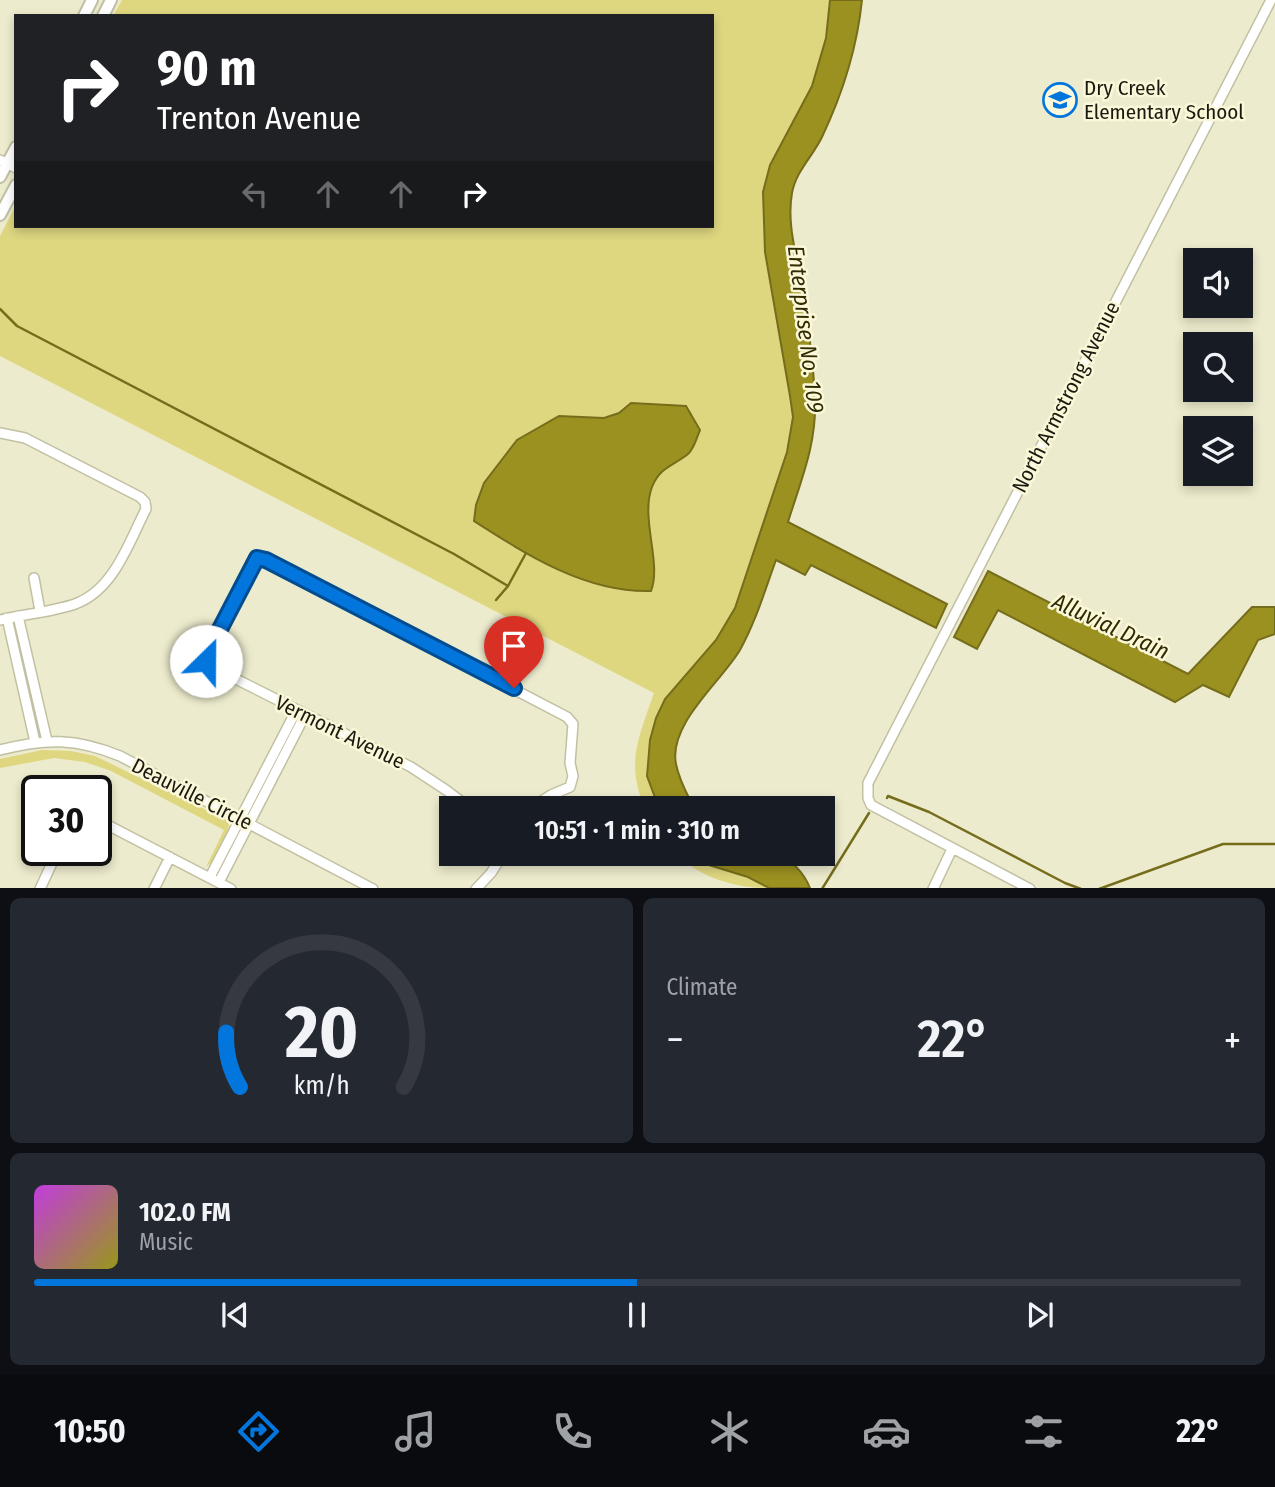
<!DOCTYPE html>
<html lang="en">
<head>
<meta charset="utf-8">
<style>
	:root { --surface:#171b24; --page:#242831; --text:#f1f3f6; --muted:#9ea1a6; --line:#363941; --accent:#0376dd }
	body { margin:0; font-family:"Fira Sans Condensed",sans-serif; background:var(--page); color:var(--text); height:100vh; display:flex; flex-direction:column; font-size:26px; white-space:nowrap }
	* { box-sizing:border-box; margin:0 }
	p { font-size:23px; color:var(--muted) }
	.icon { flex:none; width:38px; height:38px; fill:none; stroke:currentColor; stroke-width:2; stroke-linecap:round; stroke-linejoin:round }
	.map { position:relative; height:888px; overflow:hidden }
	.side { display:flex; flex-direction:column; gap:10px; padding:10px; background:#0d0f14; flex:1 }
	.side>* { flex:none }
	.guide { position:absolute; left:14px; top:14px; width:700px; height:214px; border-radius:0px; box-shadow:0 4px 10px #0003; background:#202124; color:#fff; overflow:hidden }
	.controls { position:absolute; left:1183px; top:248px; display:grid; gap:14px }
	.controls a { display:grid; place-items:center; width:70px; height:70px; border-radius:0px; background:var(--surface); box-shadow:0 4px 10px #0003; font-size:35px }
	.speed { position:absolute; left:21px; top:775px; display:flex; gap:14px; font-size:35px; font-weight:700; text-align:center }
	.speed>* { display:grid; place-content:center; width:91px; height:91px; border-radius:50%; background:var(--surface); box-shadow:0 4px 10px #0003; line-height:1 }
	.speed .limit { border:4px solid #111; border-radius:10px; background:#fff; color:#111 }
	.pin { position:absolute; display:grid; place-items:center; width:60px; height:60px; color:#fff; margin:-72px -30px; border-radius:50% 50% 50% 0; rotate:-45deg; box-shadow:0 0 7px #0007 }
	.pin .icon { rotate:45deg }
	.me { position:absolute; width:77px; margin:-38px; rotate:23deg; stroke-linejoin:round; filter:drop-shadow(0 0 5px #0008) }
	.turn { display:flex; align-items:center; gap:24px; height:147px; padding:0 28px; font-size:32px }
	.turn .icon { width:91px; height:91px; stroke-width:2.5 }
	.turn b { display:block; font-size:49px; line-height:60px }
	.lanes { display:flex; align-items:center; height:66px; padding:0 28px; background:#0003; justify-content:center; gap:35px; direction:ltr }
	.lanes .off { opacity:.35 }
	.big { font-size:52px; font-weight:600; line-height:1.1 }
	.side .widget { flex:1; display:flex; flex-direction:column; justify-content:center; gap:10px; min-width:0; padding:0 24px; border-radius:10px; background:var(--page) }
	.side .dial { align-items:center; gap:0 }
	.dial svg { height:182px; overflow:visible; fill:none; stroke:var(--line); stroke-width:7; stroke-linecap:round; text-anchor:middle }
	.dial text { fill:var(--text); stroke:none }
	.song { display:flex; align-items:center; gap:21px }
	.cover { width:84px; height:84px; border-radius:10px; background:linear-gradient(135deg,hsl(290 70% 55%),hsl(60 70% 35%)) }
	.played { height:7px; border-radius:4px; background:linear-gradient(90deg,var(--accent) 50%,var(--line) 50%) }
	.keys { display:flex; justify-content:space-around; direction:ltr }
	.heat { display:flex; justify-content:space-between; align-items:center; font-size:38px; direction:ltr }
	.side .tiles { flex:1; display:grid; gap:10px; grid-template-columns:1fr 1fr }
	.widget:last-child { grid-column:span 2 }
	.trip { position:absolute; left:439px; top:796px; width:396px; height:70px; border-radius:0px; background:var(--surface); box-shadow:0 4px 10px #0003; font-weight:600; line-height:70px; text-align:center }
	.tab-bar { display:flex; height:112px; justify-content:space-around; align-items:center; background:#090b0e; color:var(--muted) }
	.tab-bar .icon { width:49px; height:49px }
	.tab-bar .active { color:var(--accent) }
	.tab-bar b { font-size:32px; color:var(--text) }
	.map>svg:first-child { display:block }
	.green { fill:#dfd780 }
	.water { fill:#9b9120; stroke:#756d1b; stroke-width:2 }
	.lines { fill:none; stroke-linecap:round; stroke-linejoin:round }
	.stream { stroke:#756d1b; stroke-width:2.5 }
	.minor-casing { stroke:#c2c0a3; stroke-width:12 }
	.major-casing { stroke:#c2c0a3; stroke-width:14 }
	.minor { stroke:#fff; stroke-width:9 }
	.major { stroke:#fff; stroke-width:10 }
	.route-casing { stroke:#024d90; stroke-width:18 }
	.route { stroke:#0376dd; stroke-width:12 }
	.labels { text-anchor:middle; stroke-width:5; stroke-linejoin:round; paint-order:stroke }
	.poi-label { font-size:21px; fill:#1b1a10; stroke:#fbf8da; text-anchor:start }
	.street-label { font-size:21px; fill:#1b1a10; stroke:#fbf8da }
	.water-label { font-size:23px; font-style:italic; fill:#302c00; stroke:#fbf8da }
</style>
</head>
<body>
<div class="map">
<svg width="1275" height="889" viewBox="0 0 1275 889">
	<rect width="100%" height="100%" fill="#edebcd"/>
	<!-- green -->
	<path class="green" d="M122,0H830L826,38L812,86L777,151L765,180V252L790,396L793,417L787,453L735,608L716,640L665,699L656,718L650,740L647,776L659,808H645C625,763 639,737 654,693L0,356V236L16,205V226H712V16H113Z
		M42,750L71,751L95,756L225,819L229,824C228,837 216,860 206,867L224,830L111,771L85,762L54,758L0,768V759Z
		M676,854H692L709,865L748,877L769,888C735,888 701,878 676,854Z"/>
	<!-- water -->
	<path class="water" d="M830,0H862C857,49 843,93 822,137C813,156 796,171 792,193C787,221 795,249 800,277C807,316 813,359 815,398C817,444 801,480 788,522L947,604L936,628L811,565L805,575L776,560C765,590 756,621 740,650C721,682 668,724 676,764C679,780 687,794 694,808H659L647,776L650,740L656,718L665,699L716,640L735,608L787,452L793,417L790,396L765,252L763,192L770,165L812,86L826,38Z
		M631,403L686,406L700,430C697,437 694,449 688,454C673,466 660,467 652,487C640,518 662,563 651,591C586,593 527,555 474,521L476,505L484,483L517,440L559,416L604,418L619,413Z
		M988,571L1188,674L1252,607H1275V634L1258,640L1229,697L1203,685L1175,702L998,610L977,649L954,637Z
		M692,854H777C792,860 804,873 810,888H769L748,877L709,865Z"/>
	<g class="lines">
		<!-- stream -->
		<path class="stream" d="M0,309L17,326L454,554L508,586
			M496,600L508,586L526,553
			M887,798L888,796L929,812L1065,883L1081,889
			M822,889L869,813
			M1099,889L1223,844H1275"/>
		<!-- minor casing -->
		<g class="minor-casing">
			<path id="minor" d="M0,160L16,168
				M0,433L25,438L140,497L145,502L146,509C129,542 114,590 75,604C52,612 25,614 0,620
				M34,578L40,611
				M18,616L47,741
				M7,618L35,742
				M0,750C46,738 76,738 120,756L373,889
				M470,808L446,790L411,767L210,666L206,661L207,654L257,558L266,560L567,717L573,724L570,763L573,776L570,787L551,795L531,808
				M96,819L231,889
				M210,877L296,711
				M219,882L305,715
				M40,889L58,850
				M154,889L170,857
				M476,889L491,873L503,854
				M933,889L952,849
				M1030,889L871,805L868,798V783L1271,0"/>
		</g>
		<!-- major casing -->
		<g class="major-casing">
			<path id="major" d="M84,16L92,0
				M103,16L111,0
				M0,177L16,147
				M0,215L16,185"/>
		</g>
		<!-- minor -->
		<use href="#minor" class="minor"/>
		<!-- major -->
		<use href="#major" class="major"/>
	</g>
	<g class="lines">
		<!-- route casing -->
		<g class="route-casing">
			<path id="route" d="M206,661L207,654L257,558L266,560L514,688"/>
		</g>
		<!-- route -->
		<use href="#route" class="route"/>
	</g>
	<!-- icons -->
	<defs>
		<g id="school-ring" transform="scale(1.75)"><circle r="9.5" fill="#fbf8da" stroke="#0376dd" stroke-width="1.5"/><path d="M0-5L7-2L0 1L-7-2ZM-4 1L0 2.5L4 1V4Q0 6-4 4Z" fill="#0376dd"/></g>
	</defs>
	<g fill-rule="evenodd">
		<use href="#school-ring" x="1060" y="100"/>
	</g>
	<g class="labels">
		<!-- poi labels -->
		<g class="poi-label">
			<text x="1084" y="95">Dry Creek<tspan x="1084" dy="24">Elementary School</tspan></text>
		</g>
		<!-- street labels -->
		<g class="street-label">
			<text transform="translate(1066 397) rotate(-63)" y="7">North Armstrong Avenue</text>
			<text transform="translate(340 732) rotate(26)" y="7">Vermont Avenue</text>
			<text transform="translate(192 794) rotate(27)" y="7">Deauville Circle</text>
		</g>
		<!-- water labels -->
		<g class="water-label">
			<text transform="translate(806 329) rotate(83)" y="8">Enterprise No. 109</text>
			<text transform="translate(1111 626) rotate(25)" y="8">Alluvial Drain</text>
		</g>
	</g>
</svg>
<div class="controls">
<a><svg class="icon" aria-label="sound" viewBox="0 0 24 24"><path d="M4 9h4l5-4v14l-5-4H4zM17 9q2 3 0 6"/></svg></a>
<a><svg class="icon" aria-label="search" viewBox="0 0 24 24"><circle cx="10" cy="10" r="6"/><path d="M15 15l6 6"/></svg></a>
<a><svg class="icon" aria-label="layers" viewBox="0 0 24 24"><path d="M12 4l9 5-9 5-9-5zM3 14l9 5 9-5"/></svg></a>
</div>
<div class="speed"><div class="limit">30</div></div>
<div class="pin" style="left:514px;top:688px;background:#d93025"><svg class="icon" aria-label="arrive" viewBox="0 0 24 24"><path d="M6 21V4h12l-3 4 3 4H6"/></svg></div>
<svg class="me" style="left:206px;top:661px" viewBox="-20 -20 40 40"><circle r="19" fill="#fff"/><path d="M0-13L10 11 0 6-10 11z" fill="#0376dd"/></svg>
<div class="trip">10:51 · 1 min · 310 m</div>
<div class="guide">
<div class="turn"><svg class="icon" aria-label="right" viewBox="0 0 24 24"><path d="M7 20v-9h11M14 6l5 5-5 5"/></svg><div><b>90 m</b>Trenton Avenue</div></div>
<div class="lanes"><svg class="icon off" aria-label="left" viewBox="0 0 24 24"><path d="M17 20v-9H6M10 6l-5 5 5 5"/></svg><svg class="icon off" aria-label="ahead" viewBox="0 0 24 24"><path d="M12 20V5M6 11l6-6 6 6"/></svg><svg class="icon off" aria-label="ahead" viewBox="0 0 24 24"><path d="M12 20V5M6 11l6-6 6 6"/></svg><svg class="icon" aria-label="right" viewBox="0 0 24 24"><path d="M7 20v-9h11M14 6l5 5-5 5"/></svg></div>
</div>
</div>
<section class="side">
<div class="tiles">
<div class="widget dial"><svg viewBox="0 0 100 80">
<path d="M14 69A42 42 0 1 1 86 69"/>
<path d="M14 69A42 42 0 0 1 8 45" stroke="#0376dd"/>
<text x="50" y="56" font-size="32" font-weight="700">20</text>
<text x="50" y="72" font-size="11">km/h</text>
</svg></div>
<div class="widget"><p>Climate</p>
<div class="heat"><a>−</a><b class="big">22°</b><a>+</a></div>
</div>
<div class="widget">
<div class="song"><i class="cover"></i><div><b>102.0 FM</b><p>Music</p></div></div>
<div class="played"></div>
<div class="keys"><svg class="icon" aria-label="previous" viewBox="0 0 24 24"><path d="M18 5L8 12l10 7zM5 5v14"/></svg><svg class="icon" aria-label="pause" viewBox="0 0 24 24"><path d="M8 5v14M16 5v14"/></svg><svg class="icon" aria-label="next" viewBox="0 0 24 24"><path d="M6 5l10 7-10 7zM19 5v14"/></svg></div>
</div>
</div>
</section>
<nav class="tab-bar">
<b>10:50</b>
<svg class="icon active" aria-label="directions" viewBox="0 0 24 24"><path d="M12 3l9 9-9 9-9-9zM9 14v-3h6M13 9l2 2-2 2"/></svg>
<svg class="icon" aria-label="music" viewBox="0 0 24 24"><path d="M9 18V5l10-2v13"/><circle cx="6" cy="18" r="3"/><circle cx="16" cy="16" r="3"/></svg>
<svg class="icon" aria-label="phone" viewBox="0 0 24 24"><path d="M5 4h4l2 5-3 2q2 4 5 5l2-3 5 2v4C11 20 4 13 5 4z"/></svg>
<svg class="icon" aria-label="climate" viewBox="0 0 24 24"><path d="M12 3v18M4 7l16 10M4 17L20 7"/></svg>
<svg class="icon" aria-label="car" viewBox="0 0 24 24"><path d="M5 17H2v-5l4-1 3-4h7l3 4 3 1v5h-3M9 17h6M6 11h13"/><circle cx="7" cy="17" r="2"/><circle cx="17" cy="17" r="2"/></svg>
<svg class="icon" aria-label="filters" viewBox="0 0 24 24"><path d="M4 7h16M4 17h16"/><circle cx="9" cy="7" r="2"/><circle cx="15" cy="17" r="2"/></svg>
<b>22°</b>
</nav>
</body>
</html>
